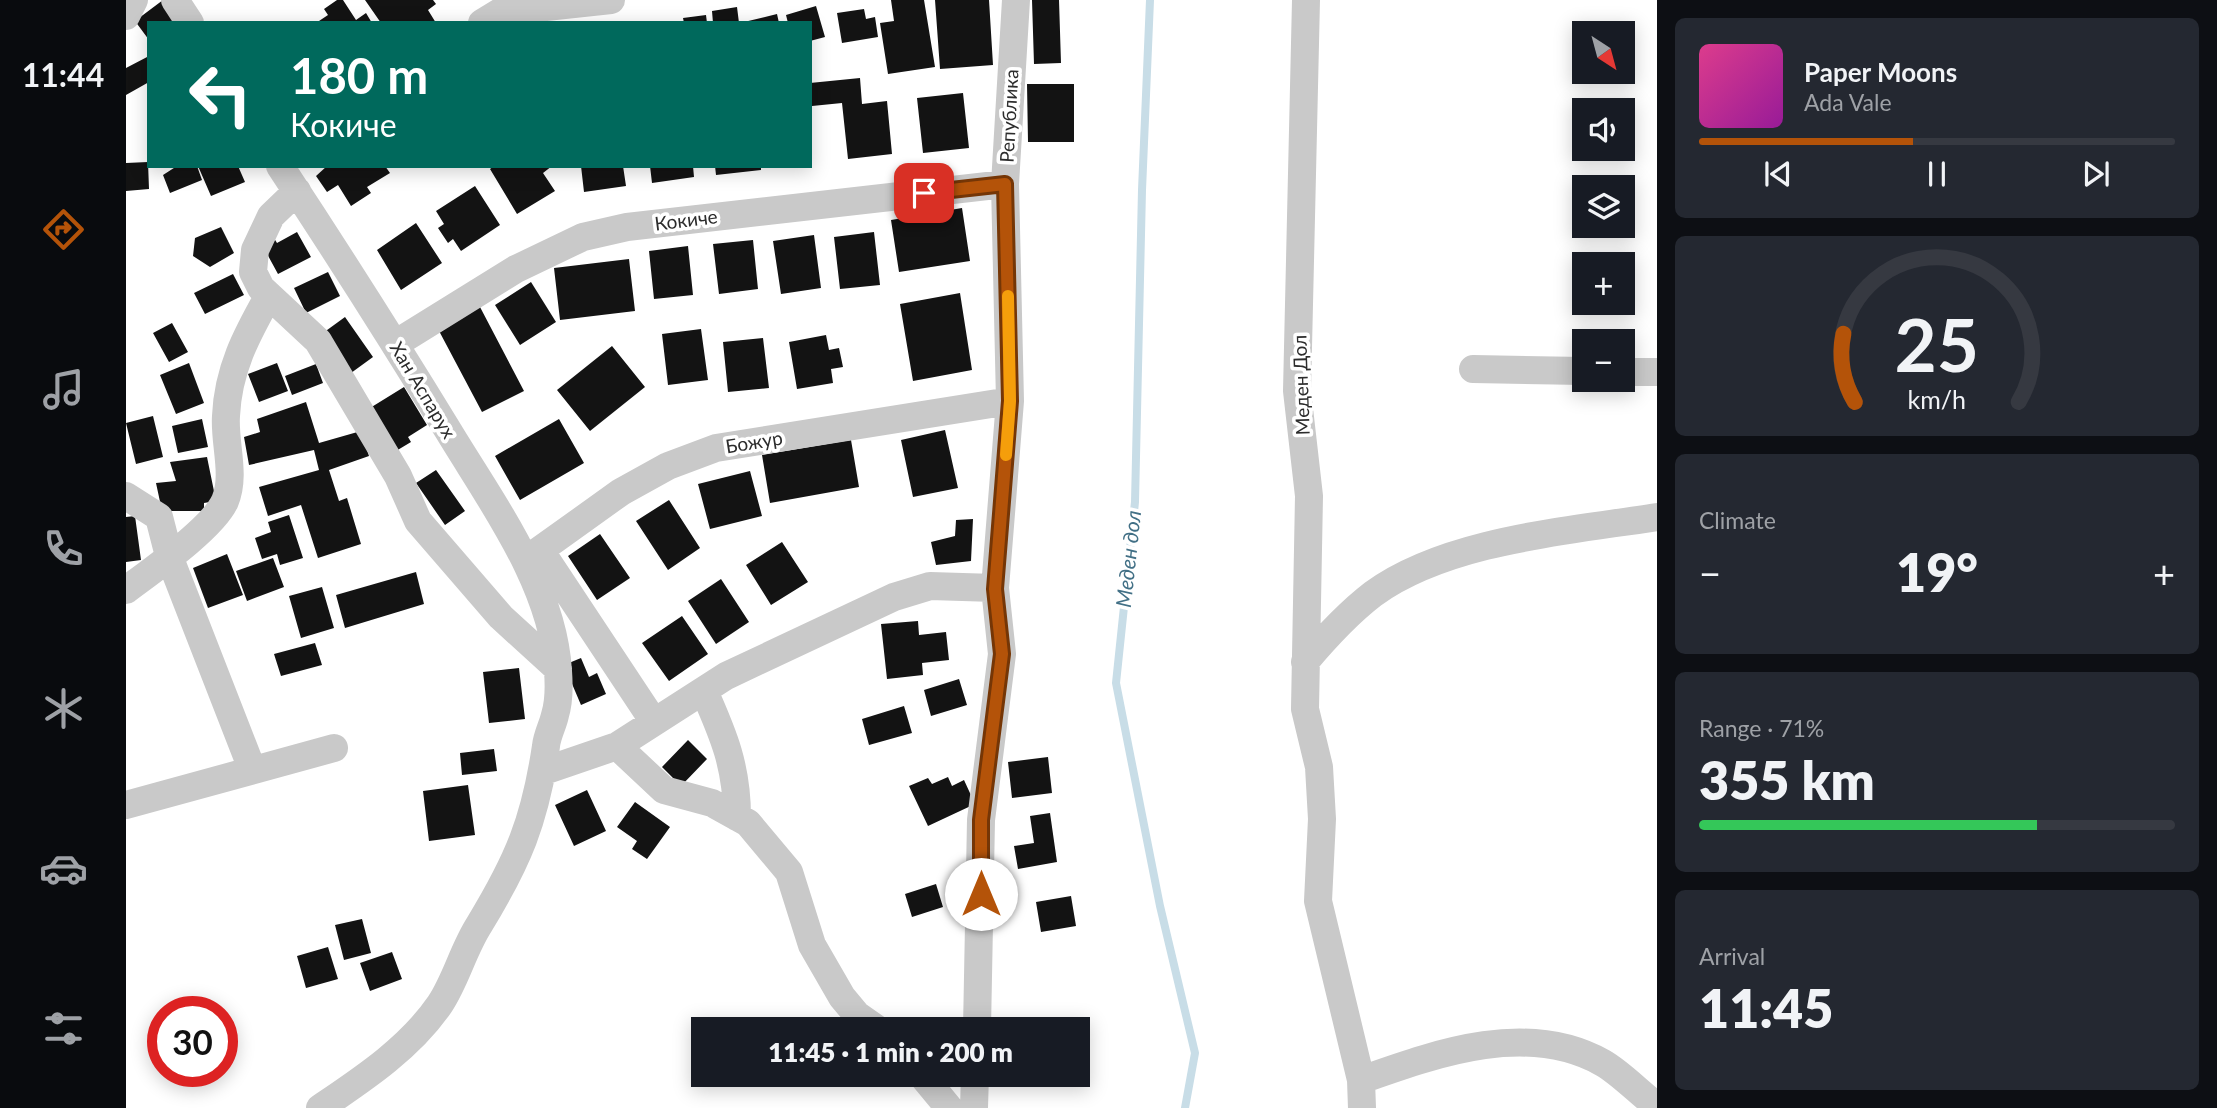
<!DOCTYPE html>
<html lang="en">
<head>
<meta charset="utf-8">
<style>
	:root { --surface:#171b24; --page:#242831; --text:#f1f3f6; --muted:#9ea1a6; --line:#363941; --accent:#b45309 }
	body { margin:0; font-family:Lato,sans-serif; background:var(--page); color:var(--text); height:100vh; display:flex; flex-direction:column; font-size:26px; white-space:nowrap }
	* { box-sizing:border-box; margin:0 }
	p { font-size:23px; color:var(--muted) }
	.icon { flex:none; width:38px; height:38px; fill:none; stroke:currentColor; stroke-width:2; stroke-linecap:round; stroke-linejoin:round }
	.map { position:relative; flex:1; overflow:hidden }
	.details { display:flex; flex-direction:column; gap:18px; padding:18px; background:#0d0f14; width:560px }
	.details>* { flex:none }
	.top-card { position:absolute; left:21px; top:21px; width:665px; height:147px; border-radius:0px; box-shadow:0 4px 18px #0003; background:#00695c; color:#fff; overflow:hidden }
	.needle { width:46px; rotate:144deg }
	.fabs { position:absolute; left:1446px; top:21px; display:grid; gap:14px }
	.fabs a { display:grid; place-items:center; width:63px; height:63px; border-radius:0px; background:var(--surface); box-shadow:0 4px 18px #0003; font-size:35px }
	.speed { position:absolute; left:21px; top:996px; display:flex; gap:14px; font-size:35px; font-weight:700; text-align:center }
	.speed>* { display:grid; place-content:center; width:91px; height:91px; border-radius:50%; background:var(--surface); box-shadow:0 4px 18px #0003; line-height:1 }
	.speed .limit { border:10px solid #d22; background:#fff; color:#111 }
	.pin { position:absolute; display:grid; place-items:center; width:60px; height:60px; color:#fff; margin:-30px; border-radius:14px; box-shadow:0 4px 10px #0006 }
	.me { position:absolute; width:77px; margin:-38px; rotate:0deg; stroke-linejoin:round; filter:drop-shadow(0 0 5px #0008) }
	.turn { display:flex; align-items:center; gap:24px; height:147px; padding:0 28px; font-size:32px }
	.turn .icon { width:91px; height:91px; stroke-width:2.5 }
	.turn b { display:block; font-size:49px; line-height:60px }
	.big { font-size:52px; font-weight:800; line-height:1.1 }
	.details .widget { flex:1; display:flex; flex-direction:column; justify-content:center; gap:10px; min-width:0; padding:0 24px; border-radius:10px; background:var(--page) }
	.details .dial { align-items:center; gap:0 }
	.dial svg { height:182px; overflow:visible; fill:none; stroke:var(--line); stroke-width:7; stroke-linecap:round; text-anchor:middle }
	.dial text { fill:var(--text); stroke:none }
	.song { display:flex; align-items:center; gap:21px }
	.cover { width:84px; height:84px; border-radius:10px; background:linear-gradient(135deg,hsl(330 70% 55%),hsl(300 70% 35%)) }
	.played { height:7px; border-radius:4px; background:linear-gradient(90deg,var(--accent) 45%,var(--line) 45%) }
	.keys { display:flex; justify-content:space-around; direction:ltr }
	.heat { display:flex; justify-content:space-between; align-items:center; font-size:38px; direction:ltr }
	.charge { height:10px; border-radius:5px; background:linear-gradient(90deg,#34c759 71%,var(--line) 0) }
	.trip { position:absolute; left:565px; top:1017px; width:399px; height:70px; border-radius:0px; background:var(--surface); box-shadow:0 4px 18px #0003; font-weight:800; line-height:70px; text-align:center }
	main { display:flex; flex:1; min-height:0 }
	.menu { display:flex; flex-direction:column; width:126px; justify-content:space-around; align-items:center; background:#090b0e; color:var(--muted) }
	.menu .icon { width:49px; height:49px }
	.menu .active { color:var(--accent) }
	.menu b { font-size:32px; color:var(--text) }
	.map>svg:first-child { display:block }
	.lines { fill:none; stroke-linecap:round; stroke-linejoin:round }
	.stream { stroke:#c8dde7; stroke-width:8 }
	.building { fill:#131313 }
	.minor { stroke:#c9c9c9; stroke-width:28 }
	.route-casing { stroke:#753606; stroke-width:18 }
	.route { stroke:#b45309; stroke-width:12 }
	.slow { stroke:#f59e0b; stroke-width:12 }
	.labels { text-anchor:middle; stroke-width:7; stroke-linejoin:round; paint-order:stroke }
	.street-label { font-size:19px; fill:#2c2c2c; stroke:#fff }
	.water-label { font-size:21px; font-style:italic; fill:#427086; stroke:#fff }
</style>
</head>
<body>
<main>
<nav class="menu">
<b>11:44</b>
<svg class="icon active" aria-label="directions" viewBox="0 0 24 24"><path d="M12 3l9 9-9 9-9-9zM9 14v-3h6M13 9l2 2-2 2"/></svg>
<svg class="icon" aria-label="music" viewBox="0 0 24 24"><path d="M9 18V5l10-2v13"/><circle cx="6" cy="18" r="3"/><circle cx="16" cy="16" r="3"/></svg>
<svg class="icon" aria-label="phone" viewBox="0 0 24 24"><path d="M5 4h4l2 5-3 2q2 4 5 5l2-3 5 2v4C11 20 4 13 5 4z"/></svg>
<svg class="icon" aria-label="climate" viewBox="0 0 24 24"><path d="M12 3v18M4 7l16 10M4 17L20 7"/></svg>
<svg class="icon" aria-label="car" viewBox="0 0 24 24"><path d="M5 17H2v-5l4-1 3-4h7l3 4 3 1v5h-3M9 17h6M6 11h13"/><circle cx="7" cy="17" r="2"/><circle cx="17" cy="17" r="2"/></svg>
<svg class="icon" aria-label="filters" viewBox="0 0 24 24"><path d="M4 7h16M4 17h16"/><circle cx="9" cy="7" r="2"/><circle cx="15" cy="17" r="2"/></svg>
</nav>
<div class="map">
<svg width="1531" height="1108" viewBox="0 0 1531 1108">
	<rect width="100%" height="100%" fill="#fff"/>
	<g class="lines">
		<!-- stream -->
		<path class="stream" d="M1024,0L1016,190L1009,502L990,683L1034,906L1069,1053L1059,1108"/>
	</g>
	<!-- building -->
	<path class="building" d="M37,0L54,23H23V40L9,21Z
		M211,0H217L230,20L240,13L246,23H190L202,15L198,9Z
		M239,0H307L310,4L302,10L310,23H255Z
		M765,0H798L809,67L762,74L754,23L768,21Z
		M809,0H863L867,65L814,69Z
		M906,0H933L935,63L908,64Z
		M690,6L699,37L684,41V23H662L660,15Z
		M611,7L613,23H587L586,11Z
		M738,9L740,19L749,17L752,37L716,43L711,13Z
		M651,14L653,23H618V22Z
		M580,15L581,23H558L557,18Z
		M23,56V82L0,95V68Z
		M734,78L736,104L761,101L766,154L722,159L716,103L686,106L684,83Z
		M901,84H948V142H902Z
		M837,93L843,148L797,153L791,98Z
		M22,162L23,189L0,191V163Z
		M51,166H71L76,180L44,193L37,175Z
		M72,166H112L119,182L85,196Z
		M201,166H259L264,173L241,187L245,193L225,206L212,185L201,192L190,176Z
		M368,166H426L417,173L429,191L391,214L364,169Z
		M455,166H497L500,186L458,192Z
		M524,166H567L568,177L526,183Z
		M589,166H635V170L590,175Z
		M349,186L374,225L335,251L327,239L322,243L312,228L318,224L310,211Z
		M836,208L844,261L773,272L765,220Z
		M290,223L316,263L275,290L251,250Z
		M95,227L108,253L84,267L67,256L69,238Z
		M171,232L185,257L152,274L134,241L146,235L151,243Z
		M748,232L754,285L714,289L708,237Z
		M688,235L695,288L655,294L647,241Z
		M627,240L632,289L593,294L587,244Z
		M562,246L567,295L528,299L523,251Z
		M503,259L509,311L434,320L428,268Z
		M202,272L214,296L180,313L168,288Z
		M107,274L118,295L79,314L68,293Z
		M405,282L430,322L394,345L369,305Z
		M834,293L846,370L787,381L774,304Z
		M354,307L398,391L356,412L312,329Z
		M219,317L247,357L225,373L197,333Z
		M46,323L62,352L43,362L27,333Z
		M575,329L582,380L542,385L536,334Z
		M700,335L703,350L713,348L717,367L705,369L707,383L671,389L663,342Z
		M637,338L643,388L602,392L597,342Z
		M486,346L519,387L464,431L431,390Z
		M63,363L78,403L50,414L34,375Z
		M151,363L162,391L133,402L122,374Z
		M190,364L197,383L166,395L159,376Z
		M278,387L301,425L282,437L285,442L270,451L244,408Z
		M180,402L193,443L235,431L243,456L203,470L213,501L221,498L235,544L192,558L175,505L142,516L133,487L193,470L188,450L123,465L118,437L134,432L131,419Z
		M27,416L37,457L10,464L0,423Z
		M76,419L82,447L52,453L46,426Z
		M433,419L458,463L394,500L369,456Z
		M819,430L832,488L787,497L775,440Z
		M725,440L733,487L644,503L636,455Z
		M81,457L90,501L78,503V511H36L30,483L50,481L44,462Z
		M310,470L339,511L319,525L290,483Z
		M624,471L636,516L584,529L572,484Z
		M543,500L574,548L542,570L510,521Z
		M163,515L177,558L154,565L151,554L136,559L129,538L145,532L142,522Z
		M9,516L15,560L0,562V517Z
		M847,519L845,561L810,565L805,542L829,536L830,520Z
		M474,534L504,578L471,600L442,556Z
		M656,542L682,582L645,605L620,565Z
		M101,554L117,595L82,608L67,568Z
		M147,558L158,587L121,601L110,571Z
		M290,572L298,604L219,628L210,595Z
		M595,579L623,622L590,644L562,601Z
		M196,587L208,628L175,638L163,596Z
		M556,616L582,654L543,681L516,643Z
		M792,621L793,635L820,632L823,660L796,663L797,675L761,679L755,624Z
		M189,643L196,665L155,676L148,654Z
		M455,658L463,677L471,673L480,694L455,705L438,665Z
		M393,668L399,719L363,723L357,672Z
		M833,679L841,705L805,716L798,690Z
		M778,706L786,733L743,745L736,719Z
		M562,740L581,759L555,786L536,767Z
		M368,749L371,771L336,775L334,753Z
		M922,757L926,793L886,798L882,762Z
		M822,777L826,786L838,780L849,804L802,826L783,786L802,778L806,784Z
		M342,785L349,835L303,841L297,791Z
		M461,790L480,831L448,846L429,805Z
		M509,802L544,827L521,859L506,849L511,841L491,827Z
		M924,813L931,862L892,869L888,846L908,843L904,816Z
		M810,884L817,907L786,917L779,894Z
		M945,896L950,926L915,932L910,902Z
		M236,919L245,953L218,960L209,925Z
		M202,947L212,979L180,988L171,956Z
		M266,952L276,979L244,991L234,963Z"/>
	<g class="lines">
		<!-- minor -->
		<path class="minor" d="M49,0L64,23
			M1180,0L1171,391L1183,496L1179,709L1193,767L1196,819L1192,901L1235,1080L1236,1108
			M0,16L8,0
			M356,23L374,12L485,0
			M154,166C212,254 268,342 323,432C366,503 427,585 432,671C433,684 433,702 429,715C427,725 421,735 420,746C409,821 392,861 353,925C337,950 330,980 314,1004C284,1048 237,1079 194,1108
			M171,191L145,216L129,250L127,272L135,288L192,341L272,476L292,521L375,617L432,669
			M269,344L390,269L457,237L501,227L879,184
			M1347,369L1458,371
			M1496,372H1531
			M0,496L33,517L43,556L126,769
			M414,550L528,722
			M400,560L495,492L542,466L590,448L884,401
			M0,590C25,571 87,528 99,501C110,475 98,443 100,416C102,370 120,336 142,297
			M1179,662C1200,637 1221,614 1247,594C1321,540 1443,531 1531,517
			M578,691C598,736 611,767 611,817
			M491,746L600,676L768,597L804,586L869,588
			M418,771L491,746L538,790L586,803L622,823L663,872L686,945L716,997L731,1015L751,1029
			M0,805L208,748
			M851,1029L855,820L876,654L869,588L884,401L879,184L890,0
			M795,1074L823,1108
			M1235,1080C1309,1054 1401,1020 1477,1063C1496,1074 1513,1093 1531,1106
			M848,1108L849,1074"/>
	</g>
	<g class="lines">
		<!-- route casing -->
		<g class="route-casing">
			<path id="route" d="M798,193L879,184L884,401L869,589L876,654L855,820V894"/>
		</g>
		<!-- route -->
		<use href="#route" class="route"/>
		<!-- slow -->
		<path class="slow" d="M880,455L884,401L882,296"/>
	</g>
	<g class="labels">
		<!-- street labels -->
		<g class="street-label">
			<text transform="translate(883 116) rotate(-87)" y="7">Република</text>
			<text transform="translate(560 220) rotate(-7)" y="7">Кокиче</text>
			<text transform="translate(1175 385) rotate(-92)" y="7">Меден Дол</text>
			<text transform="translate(297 390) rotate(59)" y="7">Хан Аспарух</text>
			<text transform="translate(628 442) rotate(-9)" y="7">Божур</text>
		</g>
		<!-- water labels -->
		<g class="water-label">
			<text transform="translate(1003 559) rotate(-84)" y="7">Меден дол</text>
		</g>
	</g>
</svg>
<div class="fabs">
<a><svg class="needle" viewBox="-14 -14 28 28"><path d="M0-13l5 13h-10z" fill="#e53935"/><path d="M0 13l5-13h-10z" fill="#9ea1a6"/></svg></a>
<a><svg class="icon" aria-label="sound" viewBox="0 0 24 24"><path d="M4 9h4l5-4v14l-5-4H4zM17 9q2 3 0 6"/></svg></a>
<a><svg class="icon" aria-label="layers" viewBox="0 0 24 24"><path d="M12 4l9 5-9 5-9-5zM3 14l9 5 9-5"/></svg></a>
<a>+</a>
<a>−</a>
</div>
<div class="speed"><div class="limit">30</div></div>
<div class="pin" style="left:798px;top:193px;background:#d93025"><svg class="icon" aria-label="arrive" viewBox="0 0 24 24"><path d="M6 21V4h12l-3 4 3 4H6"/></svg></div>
<svg class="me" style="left:855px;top:894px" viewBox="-20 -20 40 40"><circle r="19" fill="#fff"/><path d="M0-13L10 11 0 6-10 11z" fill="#b45309"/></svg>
<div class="trip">11:45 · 1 min · 200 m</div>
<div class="top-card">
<div class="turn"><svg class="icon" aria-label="left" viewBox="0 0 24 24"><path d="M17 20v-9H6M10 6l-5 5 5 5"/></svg><div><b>180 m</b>Кокиче</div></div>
</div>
</div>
<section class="details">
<div class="widget">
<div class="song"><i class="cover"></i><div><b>Paper Moons</b><p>Ada Vale</p></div></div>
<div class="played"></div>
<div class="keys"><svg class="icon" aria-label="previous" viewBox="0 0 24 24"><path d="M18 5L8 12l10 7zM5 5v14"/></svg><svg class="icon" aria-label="pause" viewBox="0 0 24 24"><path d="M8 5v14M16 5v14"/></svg><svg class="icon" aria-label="next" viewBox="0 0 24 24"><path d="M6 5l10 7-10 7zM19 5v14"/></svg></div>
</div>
<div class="widget dial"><svg viewBox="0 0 100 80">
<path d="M14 69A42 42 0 1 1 86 69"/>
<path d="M14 69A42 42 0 0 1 9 39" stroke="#b45309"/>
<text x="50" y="56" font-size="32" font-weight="700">25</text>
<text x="50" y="72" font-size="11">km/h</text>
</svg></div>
<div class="widget"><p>Climate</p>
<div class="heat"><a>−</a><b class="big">19°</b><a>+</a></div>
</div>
<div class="widget"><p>Range · 71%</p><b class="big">355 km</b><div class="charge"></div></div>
<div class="widget"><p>Arrival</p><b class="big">11:45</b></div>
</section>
</main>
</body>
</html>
